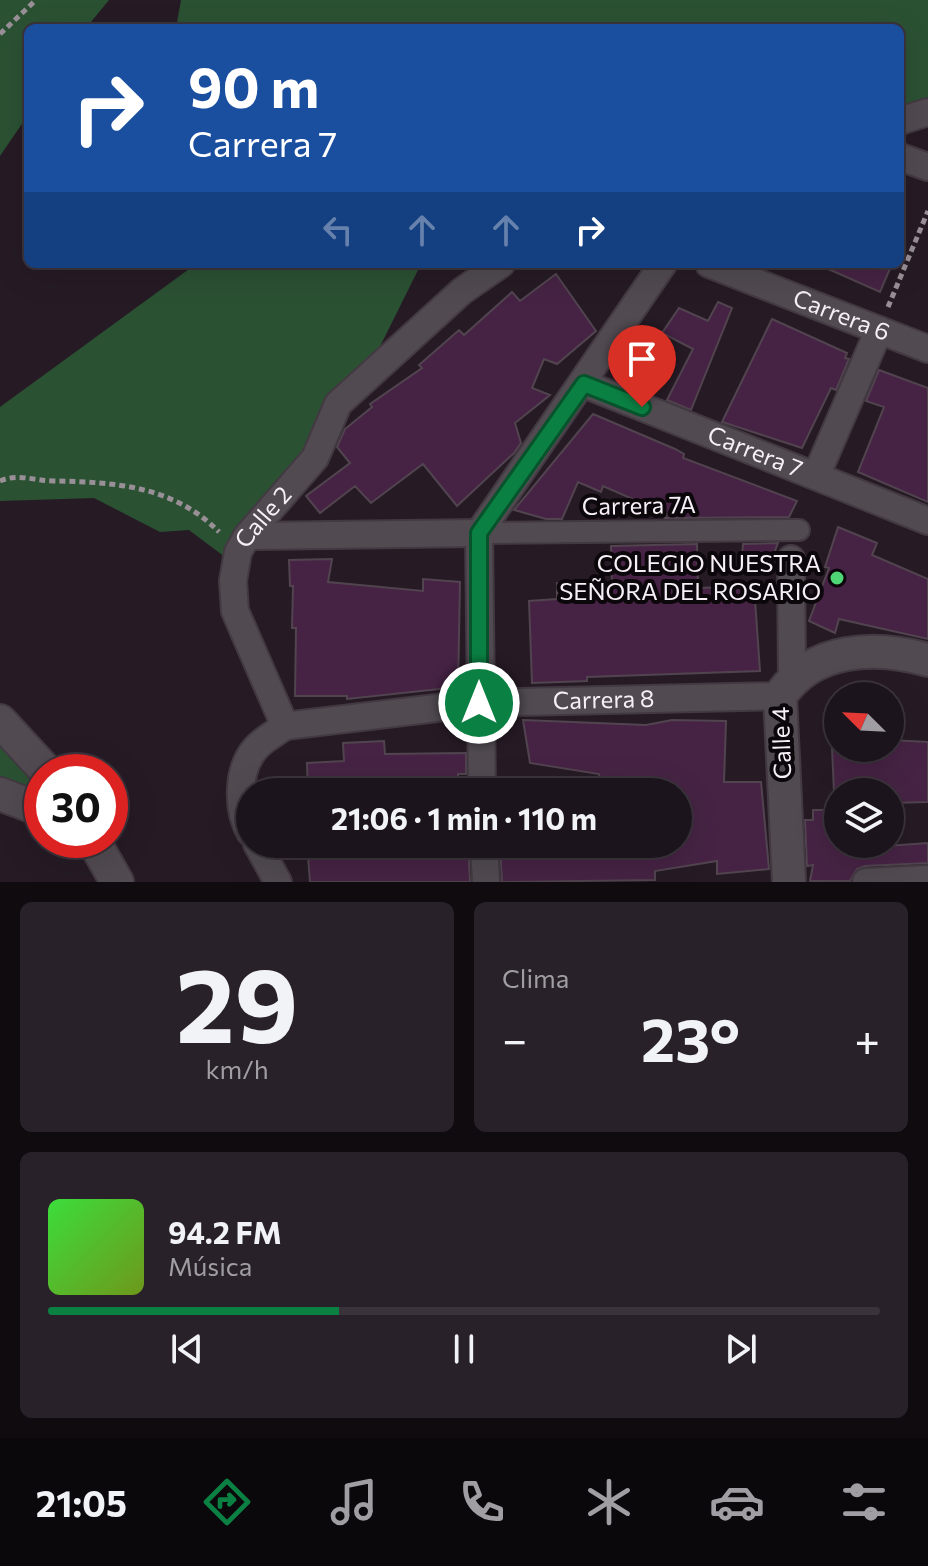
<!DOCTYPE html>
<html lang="es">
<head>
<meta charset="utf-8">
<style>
	:root { --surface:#1c141c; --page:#292129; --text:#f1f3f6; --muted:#a09ea3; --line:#3a333b; --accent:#0b8043 }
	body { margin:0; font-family:Commissioner,sans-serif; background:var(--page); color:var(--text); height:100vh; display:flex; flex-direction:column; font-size:30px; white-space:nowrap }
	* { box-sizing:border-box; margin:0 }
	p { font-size:26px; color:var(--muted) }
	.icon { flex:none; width:44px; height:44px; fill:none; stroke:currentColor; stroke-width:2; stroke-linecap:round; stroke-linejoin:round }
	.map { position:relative; height:882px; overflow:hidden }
	.details { display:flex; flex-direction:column; gap:20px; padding:20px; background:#0f0b0f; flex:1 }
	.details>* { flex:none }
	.top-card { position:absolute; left:24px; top:24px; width:880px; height:244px; border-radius:12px; box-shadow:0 8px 32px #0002,0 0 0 2px var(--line); background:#1a4fa0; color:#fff; overflow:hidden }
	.needle { width:52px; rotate:294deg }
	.fabs { position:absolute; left:824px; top:682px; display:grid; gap:16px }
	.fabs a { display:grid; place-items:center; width:80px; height:80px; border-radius:50%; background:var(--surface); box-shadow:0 8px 32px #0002,0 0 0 2px var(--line); font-size:40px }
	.speed { position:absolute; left:24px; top:754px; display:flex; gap:16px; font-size:40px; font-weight:700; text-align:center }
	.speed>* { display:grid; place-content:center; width:104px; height:104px; border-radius:50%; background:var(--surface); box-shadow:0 8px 32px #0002,0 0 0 2px var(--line); line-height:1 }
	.speed .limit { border:12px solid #d22; background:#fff; color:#111 }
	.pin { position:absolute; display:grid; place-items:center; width:68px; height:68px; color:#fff; margin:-82px -34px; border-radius:50% 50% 50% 0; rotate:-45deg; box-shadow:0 0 8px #0007 }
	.pin .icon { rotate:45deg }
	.me { position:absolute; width:88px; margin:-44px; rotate:0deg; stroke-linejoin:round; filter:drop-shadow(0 0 6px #0008) }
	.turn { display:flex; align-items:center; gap:28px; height:168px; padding:0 32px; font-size:36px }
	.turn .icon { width:104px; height:104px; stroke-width:2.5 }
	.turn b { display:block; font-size:56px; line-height:68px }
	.lanes { display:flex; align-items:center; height:76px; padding:0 32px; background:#0003; justify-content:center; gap:40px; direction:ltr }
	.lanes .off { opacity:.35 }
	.big { font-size:60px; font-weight:700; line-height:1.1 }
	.details .card { flex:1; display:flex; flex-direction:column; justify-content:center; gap:12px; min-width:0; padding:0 28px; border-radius:12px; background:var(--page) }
	.details .dial { align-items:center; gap:0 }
	.dial b { font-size:104px; line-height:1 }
	.song { display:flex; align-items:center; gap:24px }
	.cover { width:96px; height:96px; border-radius:12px; background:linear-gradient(135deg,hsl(120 70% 55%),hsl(80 70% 35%)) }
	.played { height:8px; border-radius:4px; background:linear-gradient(90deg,var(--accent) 35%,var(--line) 35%) }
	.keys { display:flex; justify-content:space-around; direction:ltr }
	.heat { display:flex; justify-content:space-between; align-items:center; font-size:44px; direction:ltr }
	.details .tiles { flex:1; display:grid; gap:20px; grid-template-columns:1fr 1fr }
	.card:last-child { grid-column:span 2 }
	.trip { position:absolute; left:236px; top:778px; width:456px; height:80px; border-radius:40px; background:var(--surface); box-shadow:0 8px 32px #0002,0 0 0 2px var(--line); font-weight:700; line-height:80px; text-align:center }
	.tabs { display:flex; height:128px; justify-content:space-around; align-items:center; background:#0b080b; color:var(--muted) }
	.tabs .icon { width:56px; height:56px }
	.tabs .current { color:var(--accent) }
	.tabs b { font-size:36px; color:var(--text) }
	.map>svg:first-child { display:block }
	.green { fill:#2b5133 }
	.building { fill:#462344; stroke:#51444f; stroke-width:2 }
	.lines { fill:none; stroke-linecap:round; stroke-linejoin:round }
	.pedestrian-casing { stroke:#433942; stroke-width:24 }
	.minor-casing { stroke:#433942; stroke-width:30 }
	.tertiary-casing { stroke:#433942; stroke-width:36 }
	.path { stroke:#988f97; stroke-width:5; stroke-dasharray:6 4; stroke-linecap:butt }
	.pedestrian { stroke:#514b51; stroke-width:20 }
	.minor { stroke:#514b51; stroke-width:26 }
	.tertiary { stroke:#514b51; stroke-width:32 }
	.route-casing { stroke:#07532c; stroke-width:20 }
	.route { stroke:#0b8043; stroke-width:14 }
	.poi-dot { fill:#4fd675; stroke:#0c070b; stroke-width:3 }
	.labels { text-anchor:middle; stroke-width:8; stroke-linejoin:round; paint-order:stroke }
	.street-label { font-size:24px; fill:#f7eff6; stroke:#0c070b }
	.poi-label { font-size:24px; fill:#f7eff6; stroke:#0c070b; text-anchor:end }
</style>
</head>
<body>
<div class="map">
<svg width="928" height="882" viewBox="0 0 928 882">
	<rect width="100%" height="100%" fill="#261b25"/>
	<!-- green -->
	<path class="green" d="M0,0H109L86,28H28V115L0,156Z
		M181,0H928V112L900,121V28H176Z
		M196,264H421L339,429L233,563L189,530L160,532L94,498L0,501V407Z
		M0,737L42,783V800L0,784Z"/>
	<!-- building -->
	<path class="building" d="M817,264H892L880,292Z
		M556,274L596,331L557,364L544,359L532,388L550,395L515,423L521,443L514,453L457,506L423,464L371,503L355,486L320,513L306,496L350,463L337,447L345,429L372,407L370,404L422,368L419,365L459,330L464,335L512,292L520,301Z
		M718,302L732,308L691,410L667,400L693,349L662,333L679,308L708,321Z
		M772,319L847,353L845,358L849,359L836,390L831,388L802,448L722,422Z
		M879,370L928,388V502L858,472L884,407L866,401Z
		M593,414L675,449L684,454L683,458L797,501L789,517L665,518L667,514L603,486L601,492L578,482L562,519H546L514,510Z
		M838,527L877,543L872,555L928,579V639L839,619L835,633L809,621L829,568L825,567Z
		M778,543L771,561L741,567L743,544Z
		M697,544L698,588L754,586L760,671L587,677V681L532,683L529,601L557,599V583L612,584L611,546Z
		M332,559L328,582L423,591V579L460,582L458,687L347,699V696H295L296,628H292L293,586H290L289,560Z
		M523,720L646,725L672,720L726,721L724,782H761L769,869L717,874V861L655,871V880L502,882L500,844H683L681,792H600L599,774L530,763Z
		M890,740L928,742V802L890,803V792H834L832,748H890Z
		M384,741L385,754L466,753V774H458V792H308L307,763L344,761L343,743Z
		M813,810H838V844H872L873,847L928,843V863L865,866L857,869L850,881H810L813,865L807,866L805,820H813Z
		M307,844H468L470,882H310Z"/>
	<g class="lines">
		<!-- pedestrian casing -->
		<g class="pedestrian-casing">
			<path id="pedestrian" d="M479,533L799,530"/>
		</g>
		<!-- minor casing -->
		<g class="minor-casing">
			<g id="minor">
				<path d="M900,121L928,112"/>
				<path d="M900,157L928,167"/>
				<path id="s1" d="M709,264L928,349"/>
				<path id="s2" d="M584,384L928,521"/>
				<path d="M816,476L879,330"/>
				<path d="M247,536L479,533"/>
				<path d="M791,559L792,678"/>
				<path id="s3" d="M285,726L235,611L233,581L238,552L247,536L315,458L338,404L462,291L501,264"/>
				<path id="s4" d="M285,726L479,703L780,696"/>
				<path d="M482,792L479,533L663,264"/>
				<path d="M250,832C237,810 237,770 255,749C262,740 276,733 285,726"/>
				<path d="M257,844L278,882"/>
				<path d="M484,844L486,882"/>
				<path d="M866,882L928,879"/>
			</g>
		</g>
		<!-- tertiary casing -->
		<g class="tertiary-casing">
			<path id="tertiary" d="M0,721L47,772
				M0,794L42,810
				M93,840L117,882
				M789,882L780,696C813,647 876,645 928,660"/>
		</g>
		<!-- path -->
		<path class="path" d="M0,34L36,0
			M888,307L928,211
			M0,481C19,473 34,481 54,481C115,482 174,486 219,532"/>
		<!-- pedestrian -->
		<use href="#pedestrian" class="pedestrian"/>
		<!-- minor -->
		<use href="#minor" class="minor"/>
		<!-- tertiary -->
		<use href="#tertiary" class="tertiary"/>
	</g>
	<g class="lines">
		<!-- route casing -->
		<g class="route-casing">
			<path id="route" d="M479,703V533L584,384L642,407"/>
		</g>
		<!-- route -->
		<use href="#route" class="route"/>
	</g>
	<!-- markers -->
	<circle class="poi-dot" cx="837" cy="578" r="8"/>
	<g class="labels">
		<!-- street labels -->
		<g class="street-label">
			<text dy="8" stroke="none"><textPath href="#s1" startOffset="142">Carrera 6</textPath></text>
			<text dy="8" stroke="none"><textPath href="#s2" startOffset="184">Carrera 7</textPath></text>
			<text transform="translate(639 506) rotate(-1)" y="8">Carrera 7A</text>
			<text dy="8" stroke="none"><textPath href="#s3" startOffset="228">Calle 2</textPath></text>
			<text dy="8" stroke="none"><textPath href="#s4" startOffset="320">Carrera 8</textPath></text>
			<text transform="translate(782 743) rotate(-92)" y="8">Calle 4</text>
		</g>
		<!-- poi labels -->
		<g class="poi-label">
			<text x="821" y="572">COLEGIO NUESTRA<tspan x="821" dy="28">SEÑORA DEL ROSARIO</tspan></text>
		</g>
	</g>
</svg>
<div class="fabs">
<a><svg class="needle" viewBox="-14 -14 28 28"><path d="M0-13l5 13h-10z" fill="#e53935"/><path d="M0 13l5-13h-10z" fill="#a09ea3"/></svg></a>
<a><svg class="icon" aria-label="layers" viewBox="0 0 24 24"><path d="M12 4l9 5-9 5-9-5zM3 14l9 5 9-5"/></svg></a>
</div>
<div class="speed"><div class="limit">30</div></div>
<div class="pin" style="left:642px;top:407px;background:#d93025"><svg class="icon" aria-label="arrive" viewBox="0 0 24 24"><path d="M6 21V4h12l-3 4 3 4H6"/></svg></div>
<svg class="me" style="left:479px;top:703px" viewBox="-20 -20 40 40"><circle r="17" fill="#0b8043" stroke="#fff" stroke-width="3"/><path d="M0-11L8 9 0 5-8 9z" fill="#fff"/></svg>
<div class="trip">21:06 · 1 min · 110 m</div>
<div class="top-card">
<div class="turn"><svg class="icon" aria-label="right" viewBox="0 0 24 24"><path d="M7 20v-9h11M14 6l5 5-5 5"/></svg><div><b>90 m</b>Carrera 7</div></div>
<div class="lanes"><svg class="icon off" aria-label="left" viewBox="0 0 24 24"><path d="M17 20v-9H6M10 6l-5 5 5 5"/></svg><svg class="icon off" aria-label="ahead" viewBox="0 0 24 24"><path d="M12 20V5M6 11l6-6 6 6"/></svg><svg class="icon off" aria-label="ahead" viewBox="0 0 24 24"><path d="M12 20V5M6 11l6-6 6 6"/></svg><svg class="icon" aria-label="right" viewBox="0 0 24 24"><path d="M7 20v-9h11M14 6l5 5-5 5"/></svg></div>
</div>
</div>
<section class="details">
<div class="tiles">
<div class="card dial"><b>29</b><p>km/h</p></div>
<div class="card"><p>Clima</p>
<div class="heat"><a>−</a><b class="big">23°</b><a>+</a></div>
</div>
<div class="card">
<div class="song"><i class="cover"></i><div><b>94.2 FM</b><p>Música</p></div></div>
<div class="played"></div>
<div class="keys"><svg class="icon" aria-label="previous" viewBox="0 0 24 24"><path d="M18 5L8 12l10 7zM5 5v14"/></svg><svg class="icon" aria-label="pause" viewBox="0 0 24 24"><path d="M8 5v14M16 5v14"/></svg><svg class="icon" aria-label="next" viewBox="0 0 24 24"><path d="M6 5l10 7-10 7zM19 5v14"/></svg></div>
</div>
</div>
</section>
<nav class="tabs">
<b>21:05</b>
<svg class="icon current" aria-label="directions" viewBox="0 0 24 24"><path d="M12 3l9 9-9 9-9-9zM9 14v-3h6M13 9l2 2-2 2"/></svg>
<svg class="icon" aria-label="music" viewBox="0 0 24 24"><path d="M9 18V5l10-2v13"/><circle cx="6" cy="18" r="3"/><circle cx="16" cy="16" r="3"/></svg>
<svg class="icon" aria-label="phone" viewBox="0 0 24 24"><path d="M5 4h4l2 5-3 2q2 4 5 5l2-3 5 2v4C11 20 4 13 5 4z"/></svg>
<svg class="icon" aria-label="climate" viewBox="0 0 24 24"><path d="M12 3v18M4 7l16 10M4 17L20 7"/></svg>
<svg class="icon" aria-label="car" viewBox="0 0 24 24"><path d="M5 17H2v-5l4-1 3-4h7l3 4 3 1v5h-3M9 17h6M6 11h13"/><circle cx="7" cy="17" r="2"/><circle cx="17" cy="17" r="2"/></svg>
<svg class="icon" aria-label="filters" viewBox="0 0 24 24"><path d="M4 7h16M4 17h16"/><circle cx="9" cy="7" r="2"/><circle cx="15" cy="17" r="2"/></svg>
</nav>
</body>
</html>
